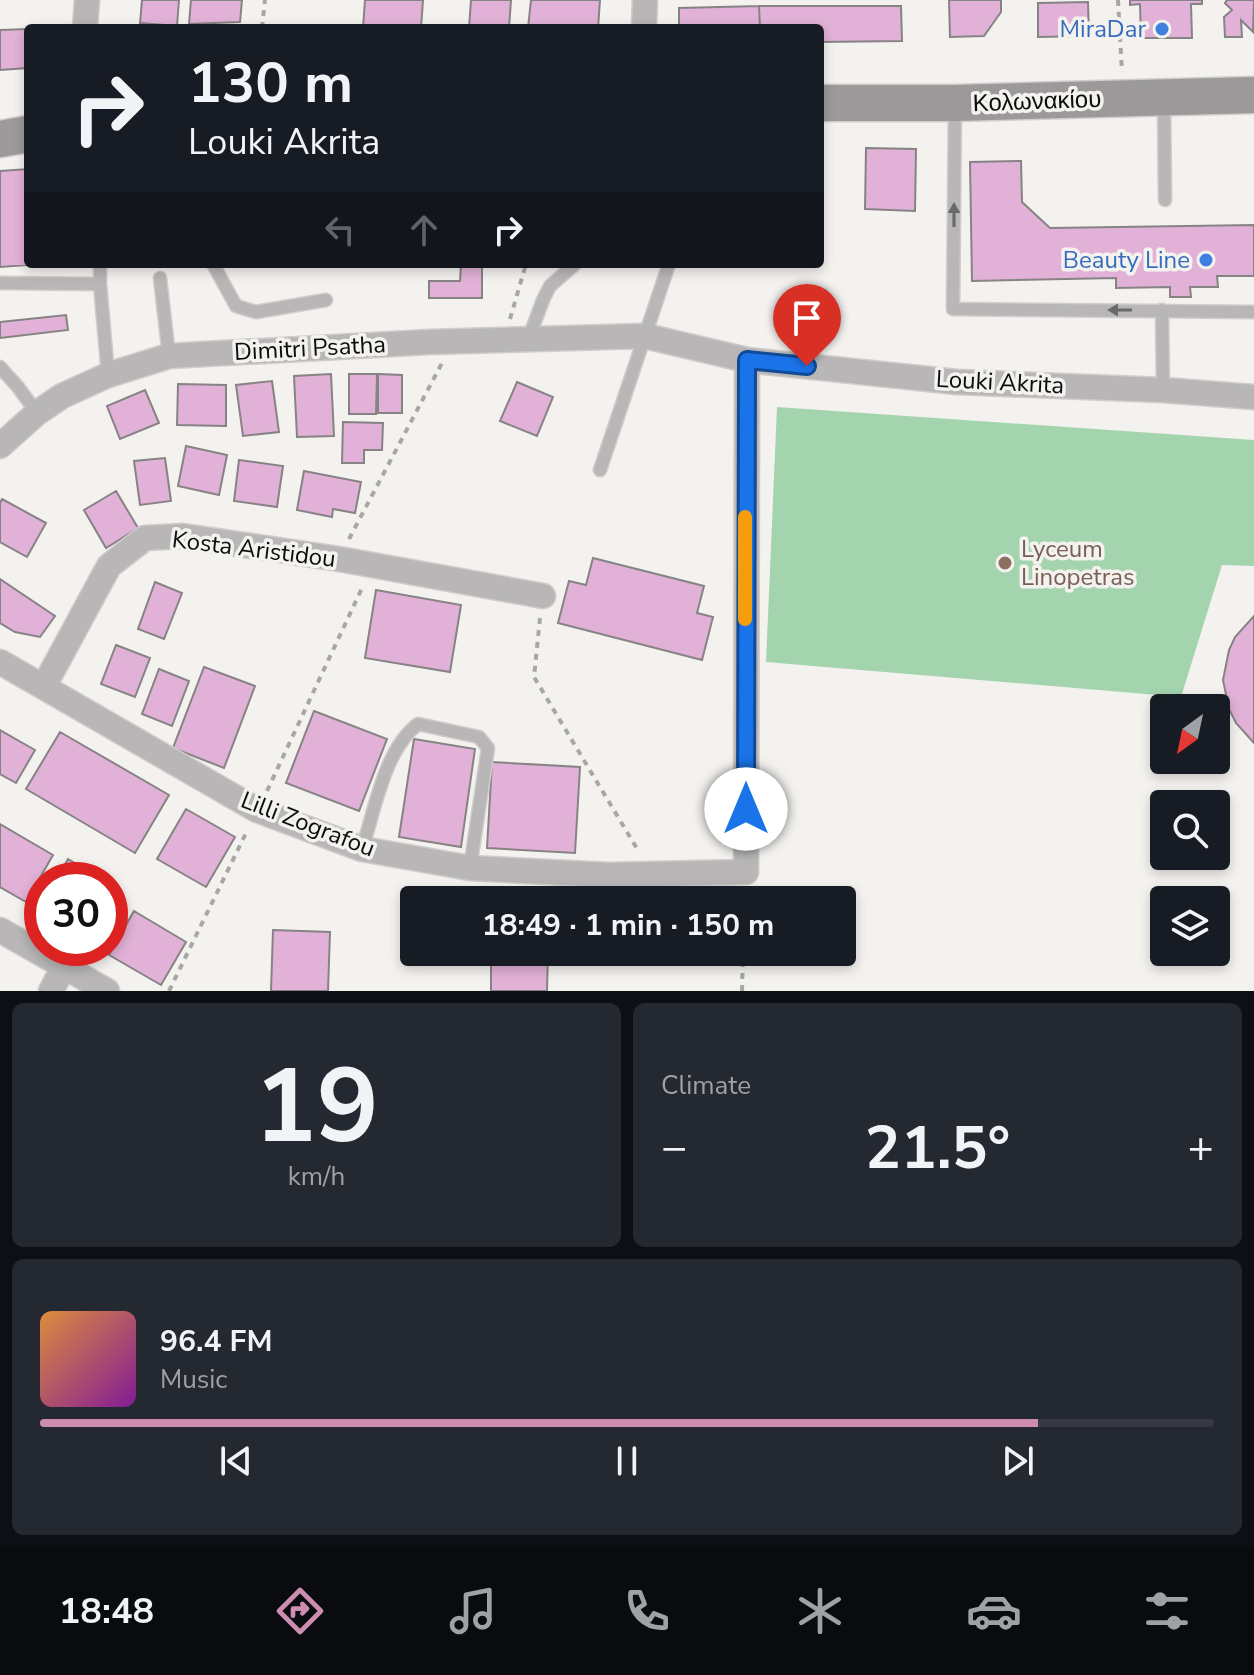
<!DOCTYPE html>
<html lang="en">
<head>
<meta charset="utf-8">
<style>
	:root { --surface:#171b24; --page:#242831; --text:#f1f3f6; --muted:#9ea1a6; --line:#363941; --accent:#cc8db1 }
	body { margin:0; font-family:"Nunito Sans",sans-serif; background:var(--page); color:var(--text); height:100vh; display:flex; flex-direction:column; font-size:30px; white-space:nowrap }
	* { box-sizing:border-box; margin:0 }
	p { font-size:26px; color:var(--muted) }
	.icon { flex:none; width:44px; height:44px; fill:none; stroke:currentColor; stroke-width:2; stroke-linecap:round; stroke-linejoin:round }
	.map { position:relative; height:991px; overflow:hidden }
	.details { display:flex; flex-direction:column; gap:12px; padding:12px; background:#0d0f14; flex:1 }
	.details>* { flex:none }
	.hud { position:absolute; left:24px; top:24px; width:800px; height:244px; border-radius:8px; box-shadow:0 4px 12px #0003; background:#171b24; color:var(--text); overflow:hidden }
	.needle { width:52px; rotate:213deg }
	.tools { position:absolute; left:1150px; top:694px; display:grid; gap:16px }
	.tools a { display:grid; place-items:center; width:80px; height:80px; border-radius:8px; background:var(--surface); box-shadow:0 4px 12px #0003; font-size:40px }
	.speed { position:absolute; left:24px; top:862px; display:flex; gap:16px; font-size:40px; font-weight:700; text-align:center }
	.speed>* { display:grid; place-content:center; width:104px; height:104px; border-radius:50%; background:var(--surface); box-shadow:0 4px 12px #0003; line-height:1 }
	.speed .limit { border:12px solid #d22; background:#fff; color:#111 }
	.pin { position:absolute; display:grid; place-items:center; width:68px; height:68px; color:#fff; margin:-82px -34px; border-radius:50% 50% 50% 0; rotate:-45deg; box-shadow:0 0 8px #0007 }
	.pin .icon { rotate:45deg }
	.me { position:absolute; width:88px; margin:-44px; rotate:0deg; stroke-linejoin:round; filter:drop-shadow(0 0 6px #0008) }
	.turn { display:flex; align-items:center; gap:28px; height:168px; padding:0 32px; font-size:36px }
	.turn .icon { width:104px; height:104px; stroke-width:2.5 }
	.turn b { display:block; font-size:56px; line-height:68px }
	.lanes { display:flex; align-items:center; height:76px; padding:0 32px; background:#0003; justify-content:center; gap:40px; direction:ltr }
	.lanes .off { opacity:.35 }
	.big { font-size:60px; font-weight:700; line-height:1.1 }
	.details .widget { flex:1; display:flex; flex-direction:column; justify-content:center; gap:12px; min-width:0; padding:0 28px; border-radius:12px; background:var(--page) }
	.details .dial { align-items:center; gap:0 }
	.dial b { font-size:104px; line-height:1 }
	.song { display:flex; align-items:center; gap:24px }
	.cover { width:96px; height:96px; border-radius:12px; background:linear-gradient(135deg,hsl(30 70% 55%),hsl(290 70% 35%)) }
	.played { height:8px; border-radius:4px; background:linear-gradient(90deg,var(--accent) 85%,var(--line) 85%) }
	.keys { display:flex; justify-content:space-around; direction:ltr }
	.heat { display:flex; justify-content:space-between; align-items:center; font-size:44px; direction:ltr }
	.details .tiles { flex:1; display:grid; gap:12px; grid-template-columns:1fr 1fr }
	.widget:last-child { grid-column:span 2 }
	.trip { position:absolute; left:400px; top:886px; width:456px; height:80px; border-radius:8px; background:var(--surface); box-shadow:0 4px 12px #0003; font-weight:700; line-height:80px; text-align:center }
	.tab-bar { display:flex; height:128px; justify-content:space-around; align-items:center; background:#090b0e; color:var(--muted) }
	.tab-bar .icon { width:56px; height:56px }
	.tab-bar .active { color:var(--accent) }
	.tab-bar b { font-size:36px; color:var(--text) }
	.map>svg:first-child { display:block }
	.green { fill:#a3d4ad }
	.building { fill:#e2b1d7; stroke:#868385; stroke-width:2 }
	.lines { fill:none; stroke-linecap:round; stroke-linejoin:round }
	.lane-casing { stroke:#cfcdcb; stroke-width:15 }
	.street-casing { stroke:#cfcdcb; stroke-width:27 }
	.secondary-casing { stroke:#cfcdcb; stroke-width:39 }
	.path { stroke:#a8a7a4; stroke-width:4; stroke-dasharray:6 6; stroke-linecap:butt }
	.lane { stroke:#b8b6b6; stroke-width:12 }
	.street { stroke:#b8b6b6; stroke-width:24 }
	.secondary { stroke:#9b9999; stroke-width:36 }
	.oneway { fill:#6b6a6a }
	.route-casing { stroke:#114b97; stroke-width:20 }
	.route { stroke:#1a73e8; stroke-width:14 }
	.slow { stroke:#f59e0b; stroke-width:14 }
	.shop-dot { fill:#3f7fe0; stroke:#f4f2ef; stroke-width:3 }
	.education-dot { fill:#8d6e63; stroke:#f4f2ef; stroke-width:3 }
	.labels { text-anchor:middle; stroke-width:7; stroke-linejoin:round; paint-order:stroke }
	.shop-label { font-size:24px; fill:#366cbe; stroke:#f4f2ef; text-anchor:end }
	.street-label { font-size:24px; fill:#0d0d0c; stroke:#f4f2ef }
	.education-label { font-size:24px; fill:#785e54; stroke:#f4f2ef; text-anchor:start }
</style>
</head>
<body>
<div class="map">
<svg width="1254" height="991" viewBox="0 0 1254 991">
	<rect width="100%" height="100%" fill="#f4f2ef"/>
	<!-- green -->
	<path class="green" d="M777,407L1254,440V566L1222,565L1181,697L766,662Z"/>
	<!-- building -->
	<path class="building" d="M142,0H179L177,26L140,23Z
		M191,0H242L240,22L189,24Z
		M365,0H423L421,28H363Z
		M471,0H511L509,28H469Z
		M531,0H600L598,28H528Z
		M949,0H1001V12L984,36L950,37Z
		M1130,0H1202V4H1191L1192,38H1141L1140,4L1130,5Z
		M1227,0H1254L1253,32L1241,20L1242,37H1225L1224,17L1232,10L1225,3Z
		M1088,2L1089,36L1038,37V3Z
		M759,6H901L902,41L820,42V28H760Z
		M759,6L760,28H679V8Z
		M28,29V68L0,70V30Z
		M866,148L916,149L915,211L865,209Z
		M1021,161L1022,202L1050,228L1254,225V276H1217L1218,287H1190L1191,297H1170V287L1116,288V278L972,281L970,162Z
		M28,169V264H41L0,267V171Z
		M461,264H482V298H429V281H460Z
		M66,315L68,330L0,338V322Z
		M331,374L334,436L297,437L294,376Z
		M349,374H377L376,414H349Z
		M378,374L402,375V413H378Z
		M272,381L279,432L243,436L236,385Z
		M517,382L553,397L537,436L500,421Z
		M178,384L226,385V426L177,425Z
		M145,390L159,423L120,439L107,406Z
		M343,422L383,423L382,450H364V463H342Z
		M186,446L227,455L219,495L178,486Z
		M165,458L171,501L140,505L134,461Z
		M239,460L283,466L277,507L234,501Z
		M304,471L361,482L355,513L333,509L332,517L297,510Z
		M116,491L138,528L106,548L84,510Z
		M2,499L46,523L27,557L0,542V503Z
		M593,558L704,586L697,613L713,617L702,660L558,623L569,581L586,585Z
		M0,579L55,616L40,637L15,632L0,623Z
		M155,582L182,593L164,639L138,629Z
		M376,590L461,605L450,672L365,658Z
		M1254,616V743L1236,723L1229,709L1223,680L1229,650L1235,637Z
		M116,645L150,658L135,697L101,684Z
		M204,667L255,686L224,768L173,748Z
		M159,669L189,681L172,726L142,714Z
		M314,711L387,739L359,811L286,783Z
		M0,730L35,750L16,783L0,774Z
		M60,732L169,795L135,853L26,789Z
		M414,739L475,749L461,847L399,837Z
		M492,762L580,767L575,853L487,848Z
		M186,809L235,837L206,887L157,859Z
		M0,824L53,855L26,902L0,887Z
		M68,859L104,880H56Z
		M110,884L120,890L110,907Z
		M134,911L186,942L161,985L109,955Z
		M273,930L330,932L328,991H271Z
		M491,952H548L547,991H491Z"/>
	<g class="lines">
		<!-- lane casing -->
		<g class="lane-casing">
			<path id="lane" d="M1164,101L1165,200
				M955,105L953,309L1254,312
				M100,264V284
				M213,264L236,306L256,312L326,300
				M160,278L169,356
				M0,283L100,284L108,375
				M1162,310L1163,390
				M528,340L543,300L550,286L575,264
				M0,367L18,387L37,413
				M600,470L669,264
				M362,849C375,810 384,750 418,724L479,737L488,748L470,868"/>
		</g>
		<!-- street casing -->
		<g class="street-casing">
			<path id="street" d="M85,28L87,0
				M644,28L645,0
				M0,446L37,413L62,396L108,375L169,356L429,342L645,336L747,360L957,382L1163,390L1254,397
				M0,662L257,810L362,849L470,868L609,875L746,872L747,360
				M44,686L109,566L145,538L183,536L339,559L543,596
				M0,930L107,991
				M51,991L63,968"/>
		</g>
		<!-- secondary casing -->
		<g class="secondary-casing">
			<path id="secondary" d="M820,103H955L1254,95
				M0,139L28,134"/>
		</g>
		<!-- path -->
		<path class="path" d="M1118,0L1122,72
			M262,28L265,0
			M510,319L526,264
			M349,539L442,363
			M540,618L534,677L639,852
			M267,791L363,586
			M169,991L247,831
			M742,991L743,952"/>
		<!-- lane -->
		<use href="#lane" class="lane"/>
		<!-- street -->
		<use href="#street" class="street"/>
		<!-- secondary -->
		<use href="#secondary" class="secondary"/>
	</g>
	<!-- one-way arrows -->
	<defs><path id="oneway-solid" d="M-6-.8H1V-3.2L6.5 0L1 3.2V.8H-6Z" transform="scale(2)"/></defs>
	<g class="oneway">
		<use href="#oneway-solid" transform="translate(954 215) rotate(-90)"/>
		<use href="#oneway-solid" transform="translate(1120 310) rotate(-180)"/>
	</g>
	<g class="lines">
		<!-- route casing -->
		<g class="route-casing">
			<path id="route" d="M746,809L747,360L807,366"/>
		</g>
		<!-- route -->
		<use href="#route" class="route"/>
		<!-- slow -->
		<path class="slow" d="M745,619V517"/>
	</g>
	<!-- markers -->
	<g class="shop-dot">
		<circle cx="1162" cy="29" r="8"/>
		<circle cx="1206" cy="260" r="8"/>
	</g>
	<circle class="education-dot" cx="1005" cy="563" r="8"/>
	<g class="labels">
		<!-- shop labels -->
		<g class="shop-label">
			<text x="1146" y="37">MiraDar</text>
			<text x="1190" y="268">Beauty Line</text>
		</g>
		<!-- street labels -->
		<g class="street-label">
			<text transform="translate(1037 101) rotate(-2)" y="8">Κολωνακίου</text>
			<text transform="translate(310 348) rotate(-3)" y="8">Dimitri Psatha</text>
			<text transform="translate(1000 382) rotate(3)" y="8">Louki Akrita</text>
			<text transform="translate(254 549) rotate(7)" y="8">Kosta Aristidou</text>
			<text transform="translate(308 824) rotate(21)" y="8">Lilli Zografou</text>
		</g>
		<!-- education labels -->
		<g class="education-label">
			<text x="1021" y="557">Lyceum<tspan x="1021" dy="28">Linopetras</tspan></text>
		</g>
	</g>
</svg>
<div class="tools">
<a><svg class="needle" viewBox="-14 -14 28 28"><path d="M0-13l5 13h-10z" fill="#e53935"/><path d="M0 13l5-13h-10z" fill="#9ea1a6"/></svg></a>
<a><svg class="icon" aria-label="search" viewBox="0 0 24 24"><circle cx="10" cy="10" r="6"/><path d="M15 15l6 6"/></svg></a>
<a><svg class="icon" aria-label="layers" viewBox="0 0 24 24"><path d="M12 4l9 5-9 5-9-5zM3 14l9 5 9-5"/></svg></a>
</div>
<div class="speed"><div class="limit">30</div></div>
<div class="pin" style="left:807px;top:366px;background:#d93025"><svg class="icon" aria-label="arrive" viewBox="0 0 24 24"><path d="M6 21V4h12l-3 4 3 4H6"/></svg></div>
<svg class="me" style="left:746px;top:809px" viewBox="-20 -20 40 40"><circle r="19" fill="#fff"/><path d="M0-13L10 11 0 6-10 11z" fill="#1a73e8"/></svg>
<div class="trip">18:49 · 1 min · 150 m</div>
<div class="hud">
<div class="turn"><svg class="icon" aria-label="right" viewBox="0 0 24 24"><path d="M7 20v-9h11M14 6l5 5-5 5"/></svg><div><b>130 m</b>Louki Akrita</div></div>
<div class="lanes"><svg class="icon off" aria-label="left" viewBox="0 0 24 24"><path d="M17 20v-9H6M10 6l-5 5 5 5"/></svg><svg class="icon off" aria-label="ahead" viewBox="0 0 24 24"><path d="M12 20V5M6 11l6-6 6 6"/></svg><svg class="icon" aria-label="right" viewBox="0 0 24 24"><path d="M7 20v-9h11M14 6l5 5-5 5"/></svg></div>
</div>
</div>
<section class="details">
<div class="tiles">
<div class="widget dial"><b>19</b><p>km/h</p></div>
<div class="widget"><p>Climate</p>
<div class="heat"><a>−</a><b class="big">21.5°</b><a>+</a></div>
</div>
<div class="widget">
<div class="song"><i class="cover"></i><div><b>96.4 FM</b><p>Music</p></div></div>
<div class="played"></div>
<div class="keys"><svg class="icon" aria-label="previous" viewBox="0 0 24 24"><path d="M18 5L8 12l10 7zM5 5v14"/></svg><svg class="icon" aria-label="pause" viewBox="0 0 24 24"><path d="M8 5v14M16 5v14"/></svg><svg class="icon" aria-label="next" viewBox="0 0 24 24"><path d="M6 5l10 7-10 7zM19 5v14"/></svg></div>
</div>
</div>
</section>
<nav class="tab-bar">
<b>18:48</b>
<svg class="icon active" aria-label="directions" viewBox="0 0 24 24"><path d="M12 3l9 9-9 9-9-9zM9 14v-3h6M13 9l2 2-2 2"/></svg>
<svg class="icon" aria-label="music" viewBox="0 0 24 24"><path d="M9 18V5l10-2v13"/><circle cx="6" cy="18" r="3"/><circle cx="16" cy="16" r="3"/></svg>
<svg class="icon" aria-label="phone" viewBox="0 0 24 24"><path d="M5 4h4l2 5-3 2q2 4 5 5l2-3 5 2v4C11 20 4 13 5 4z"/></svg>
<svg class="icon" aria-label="climate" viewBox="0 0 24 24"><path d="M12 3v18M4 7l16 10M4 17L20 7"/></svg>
<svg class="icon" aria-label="car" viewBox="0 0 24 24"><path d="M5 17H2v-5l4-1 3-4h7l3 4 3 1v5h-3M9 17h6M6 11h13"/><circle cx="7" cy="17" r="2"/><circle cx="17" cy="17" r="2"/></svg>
<svg class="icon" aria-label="filters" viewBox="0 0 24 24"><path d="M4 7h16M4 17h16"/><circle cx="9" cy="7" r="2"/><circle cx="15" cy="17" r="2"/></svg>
</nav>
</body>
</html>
